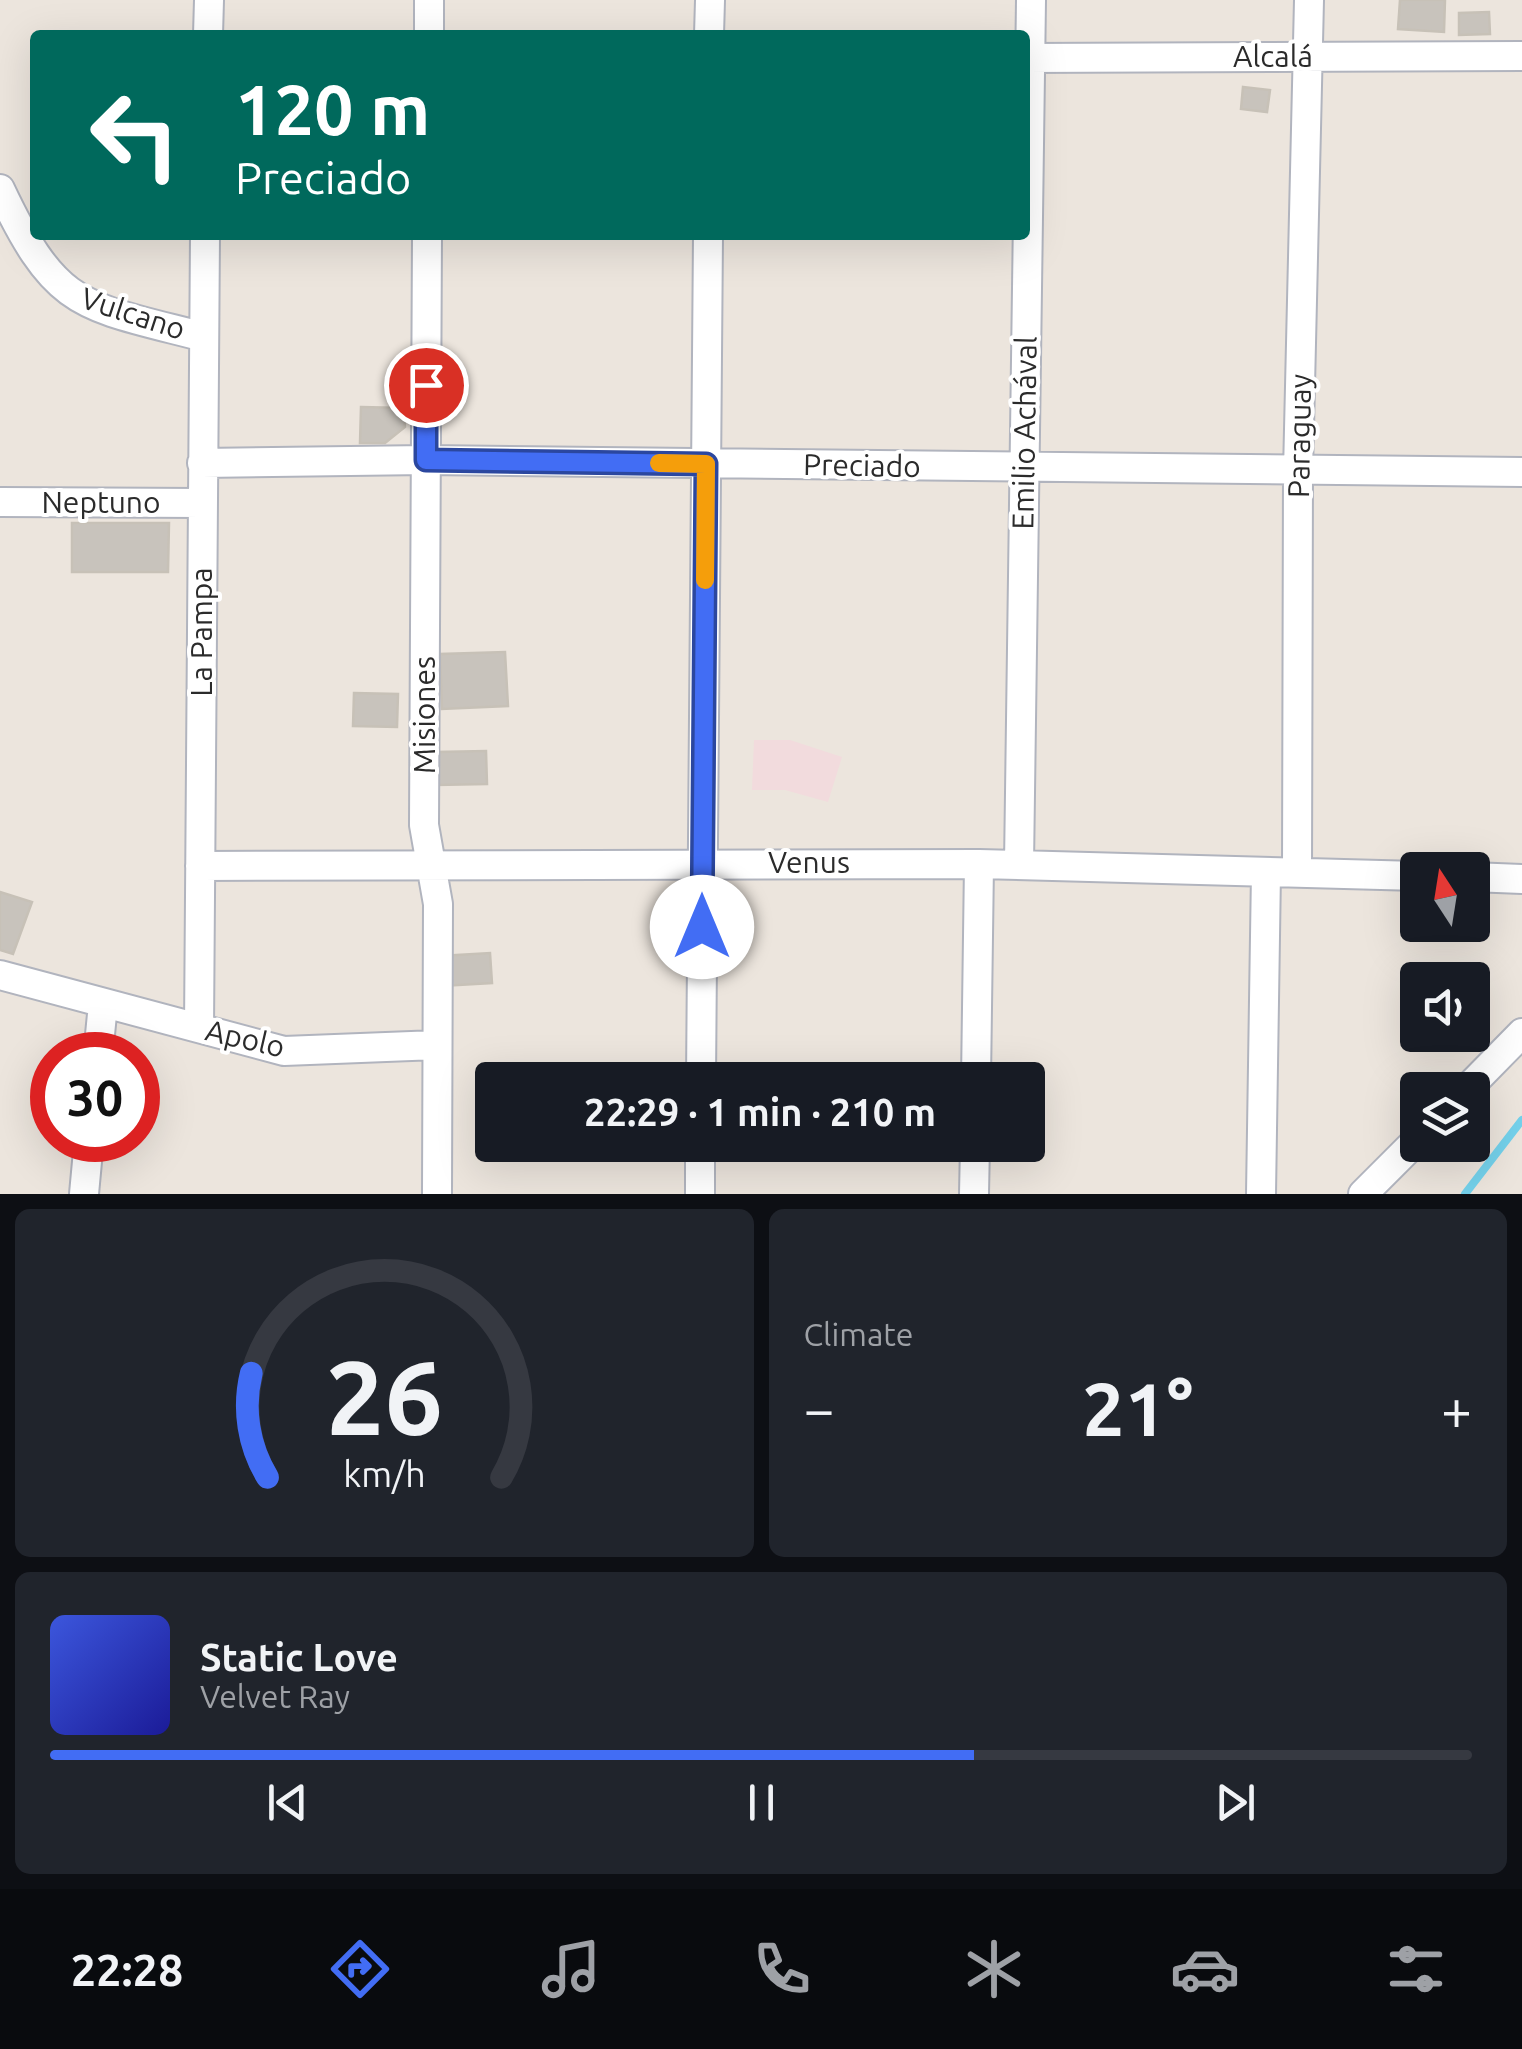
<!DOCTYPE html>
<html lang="en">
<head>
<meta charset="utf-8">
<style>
	:root { --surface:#171b24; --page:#20242c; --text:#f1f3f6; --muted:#9ea1a6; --line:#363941; --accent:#426df4 }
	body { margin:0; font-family:Ubuntu,sans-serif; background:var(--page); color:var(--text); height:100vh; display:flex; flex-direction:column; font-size:38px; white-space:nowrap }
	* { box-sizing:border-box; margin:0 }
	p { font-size:32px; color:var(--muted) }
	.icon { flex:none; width:55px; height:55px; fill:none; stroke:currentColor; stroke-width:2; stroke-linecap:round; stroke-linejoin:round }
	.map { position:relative; height:1194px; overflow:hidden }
	.sheet { display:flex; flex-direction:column; gap:15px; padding:15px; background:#0d0f14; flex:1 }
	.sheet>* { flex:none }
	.banner { position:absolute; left:30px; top:30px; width:1000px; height:210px; border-radius:10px; box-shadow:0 10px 40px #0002; background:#00695c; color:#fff; overflow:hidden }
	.needle { width:65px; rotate:348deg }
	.buttons { position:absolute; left:1400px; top:852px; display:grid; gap:20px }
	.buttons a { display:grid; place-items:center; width:90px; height:90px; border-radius:10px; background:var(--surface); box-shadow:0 10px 40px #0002; font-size:50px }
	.speed { position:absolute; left:30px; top:1032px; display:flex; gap:20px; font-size:50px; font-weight:700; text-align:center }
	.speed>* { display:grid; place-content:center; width:130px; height:130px; border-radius:50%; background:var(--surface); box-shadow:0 10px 40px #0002; line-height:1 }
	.speed .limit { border:15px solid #d22; background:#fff; color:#111 }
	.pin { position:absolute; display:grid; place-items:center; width:85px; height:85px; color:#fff; margin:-42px; border:5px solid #fff; border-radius:50%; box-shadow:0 2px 10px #0007 }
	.me { position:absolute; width:110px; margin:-55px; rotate:0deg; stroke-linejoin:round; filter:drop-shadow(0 0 8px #0008) }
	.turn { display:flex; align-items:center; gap:35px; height:210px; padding:0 40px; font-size:45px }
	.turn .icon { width:130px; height:130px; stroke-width:2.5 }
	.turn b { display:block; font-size:70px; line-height:85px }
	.big { font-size:75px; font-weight:700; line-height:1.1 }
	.sheet .widget { flex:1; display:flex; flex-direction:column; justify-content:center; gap:15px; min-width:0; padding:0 35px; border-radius:15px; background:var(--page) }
	.sheet .dial { align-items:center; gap:0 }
	.dial svg { height:260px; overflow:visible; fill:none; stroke:var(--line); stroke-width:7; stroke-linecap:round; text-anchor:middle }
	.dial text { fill:var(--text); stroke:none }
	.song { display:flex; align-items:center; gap:30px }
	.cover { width:120px; height:120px; border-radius:15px; background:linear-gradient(135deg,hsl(230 70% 55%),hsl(240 70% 35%)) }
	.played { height:10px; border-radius:5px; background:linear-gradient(90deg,var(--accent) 65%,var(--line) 65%) }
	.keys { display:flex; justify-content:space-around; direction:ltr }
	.heat { display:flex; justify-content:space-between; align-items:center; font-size:55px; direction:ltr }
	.sheet .tiles { flex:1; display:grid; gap:15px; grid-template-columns:1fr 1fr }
	.widget:last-child { grid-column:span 2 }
	.trip { position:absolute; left:475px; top:1062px; width:570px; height:100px; border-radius:10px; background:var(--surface); box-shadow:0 10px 40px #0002; font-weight:700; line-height:100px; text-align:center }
	.tab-bar { display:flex; height:160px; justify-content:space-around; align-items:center; background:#090b0e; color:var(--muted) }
	.tab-bar .icon { width:70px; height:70px }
	.tab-bar .selected { color:var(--accent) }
	.tab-bar b { font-size:45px; color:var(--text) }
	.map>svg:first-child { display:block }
	.medical { fill:#f2dbdd }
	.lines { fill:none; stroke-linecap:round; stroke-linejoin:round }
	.stream { stroke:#74d1eb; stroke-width:8 }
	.building { fill:#c8c3bc; stroke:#c7c1b7; stroke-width:2.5 }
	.street-casing { stroke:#b1b4be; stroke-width:32 }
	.street { stroke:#fff; stroke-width:28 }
	.route-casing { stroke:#2b479f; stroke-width:25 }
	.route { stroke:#426df4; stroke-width:18 }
	.slow { stroke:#f59e0b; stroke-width:18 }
	.labels { text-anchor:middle; stroke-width:8; stroke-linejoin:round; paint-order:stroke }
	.street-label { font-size:30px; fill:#2b2b2b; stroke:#fff }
</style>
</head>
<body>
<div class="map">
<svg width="1522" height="1194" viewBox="0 0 1522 1194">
	<rect width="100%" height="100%" fill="#ece5dd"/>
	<!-- medical -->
	<path class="medical" d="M754,740H790L842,757L828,802L785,790H752Z"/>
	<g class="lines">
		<!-- stream -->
		<path class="stream" d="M1465,1194L1522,1120"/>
	</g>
	<!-- building -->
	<path class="building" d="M1400,0H1445L1444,32L1398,29Z
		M1489,12L1490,34L1459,35V13Z
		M1243,87L1270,90L1267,112L1241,109Z
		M361,407L404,408L405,427L385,443H360Z
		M72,523H169L168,572H72Z
		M505,652L508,706L442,709L440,654Z
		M354,693L398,694L397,727L353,726Z
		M486,751L487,784L436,785V752Z
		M0,892L32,902L13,954L0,950Z
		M490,953L492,983L442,986L440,956Z"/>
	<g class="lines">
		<!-- street casing -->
		<g class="street-casing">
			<path id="street" d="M208,35L209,0
				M429,35V0
				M709,35L710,0
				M1025,58L1522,56
				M0,189C57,310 81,305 204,337
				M427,235L424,825L438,904L437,1194
				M202,463L426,460L1522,472
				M0,502L202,503
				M1019,865L1031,0
				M200,866L979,864L1418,876
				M1297,872L1298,472L1309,0
				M1472,877L1522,879
				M0,975L284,1051L437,1045
				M199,1028L205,235
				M98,1055L103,1004
				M701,1080L708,235
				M976,1080L979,864
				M1466,1090L1522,1033
				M84,1194L89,1140
				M700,1194V1145
				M974,1194L975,1145
				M1261,1194L1266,872
				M1363,1194L1418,1139"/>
		</g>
		<!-- street -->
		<use href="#street" class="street"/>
	</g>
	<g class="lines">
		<!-- route casing -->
		<g class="route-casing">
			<path id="route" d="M426,385V460L706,464L702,927"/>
		</g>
		<!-- route -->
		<use href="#route" class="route"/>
		<!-- slow -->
		<path class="slow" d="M659,463L706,464L705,580"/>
	</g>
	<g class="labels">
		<!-- street labels -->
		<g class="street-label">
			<text x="1273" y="67">Alcalá</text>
			<text transform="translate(133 314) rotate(18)" y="10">Vulcano</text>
			<text transform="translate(1025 433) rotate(-89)" y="10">Emilio Achával</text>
			<text transform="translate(1300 436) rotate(-89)" y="10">Paraguay</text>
			<text transform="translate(862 466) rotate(1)" y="10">Preciado</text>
			<text x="101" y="513">Neptuno</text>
			<text transform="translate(202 632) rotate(-90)" y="10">La Pampa</text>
			<text transform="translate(425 715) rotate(-90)" y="10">Misiones</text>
			<text x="809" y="873">Venus</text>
			<text transform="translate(245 1039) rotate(13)" y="10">Apolo</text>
		</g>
	</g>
</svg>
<div class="buttons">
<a><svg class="needle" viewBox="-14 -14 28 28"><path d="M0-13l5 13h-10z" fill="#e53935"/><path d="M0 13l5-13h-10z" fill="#9ea1a6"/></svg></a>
<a><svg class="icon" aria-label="sound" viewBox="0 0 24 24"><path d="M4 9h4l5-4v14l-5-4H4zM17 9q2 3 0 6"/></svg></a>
<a><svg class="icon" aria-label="layers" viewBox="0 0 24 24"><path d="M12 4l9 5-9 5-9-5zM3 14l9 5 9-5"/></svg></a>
</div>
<div class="speed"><div class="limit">30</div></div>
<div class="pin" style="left:426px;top:385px;background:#d93025"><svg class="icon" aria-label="arrive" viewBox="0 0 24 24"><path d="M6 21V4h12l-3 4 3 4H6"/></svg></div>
<svg class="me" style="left:702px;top:927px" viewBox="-20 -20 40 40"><circle r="19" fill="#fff"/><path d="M0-13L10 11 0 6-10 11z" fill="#426df4"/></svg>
<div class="trip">22:29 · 1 min · 210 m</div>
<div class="banner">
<div class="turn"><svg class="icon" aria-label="left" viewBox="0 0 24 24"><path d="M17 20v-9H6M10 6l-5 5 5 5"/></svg><div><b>120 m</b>Preciado</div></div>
</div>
</div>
<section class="sheet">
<div class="tiles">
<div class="widget dial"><svg viewBox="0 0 100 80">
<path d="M14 69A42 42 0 1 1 86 69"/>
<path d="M14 69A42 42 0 0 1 9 37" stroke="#426df4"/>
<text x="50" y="56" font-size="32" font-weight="700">26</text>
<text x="50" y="72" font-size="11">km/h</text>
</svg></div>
<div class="widget"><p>Climate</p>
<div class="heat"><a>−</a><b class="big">21°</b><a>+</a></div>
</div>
<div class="widget">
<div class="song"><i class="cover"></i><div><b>Static Love</b><p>Velvet Ray</p></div></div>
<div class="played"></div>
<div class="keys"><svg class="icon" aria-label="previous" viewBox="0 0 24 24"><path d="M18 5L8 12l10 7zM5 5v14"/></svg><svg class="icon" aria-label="pause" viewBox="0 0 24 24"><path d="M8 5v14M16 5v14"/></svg><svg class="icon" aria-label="next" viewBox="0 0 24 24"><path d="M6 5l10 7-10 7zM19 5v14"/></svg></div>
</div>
</div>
</section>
<nav class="tab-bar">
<b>22:28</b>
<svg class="icon selected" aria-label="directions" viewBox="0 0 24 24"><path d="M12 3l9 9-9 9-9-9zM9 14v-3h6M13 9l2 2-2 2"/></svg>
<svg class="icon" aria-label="music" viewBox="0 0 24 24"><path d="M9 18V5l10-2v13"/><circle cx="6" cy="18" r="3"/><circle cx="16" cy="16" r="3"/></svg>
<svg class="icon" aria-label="phone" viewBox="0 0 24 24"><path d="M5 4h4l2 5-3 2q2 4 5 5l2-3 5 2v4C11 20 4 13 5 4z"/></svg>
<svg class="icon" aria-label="climate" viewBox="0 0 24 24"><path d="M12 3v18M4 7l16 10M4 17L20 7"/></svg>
<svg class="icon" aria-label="car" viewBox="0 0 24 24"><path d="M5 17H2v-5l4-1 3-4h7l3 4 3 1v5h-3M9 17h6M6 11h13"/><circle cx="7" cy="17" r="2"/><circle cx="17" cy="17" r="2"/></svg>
<svg class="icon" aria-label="filters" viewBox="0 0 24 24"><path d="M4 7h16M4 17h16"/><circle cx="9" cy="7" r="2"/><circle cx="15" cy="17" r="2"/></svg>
</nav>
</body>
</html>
